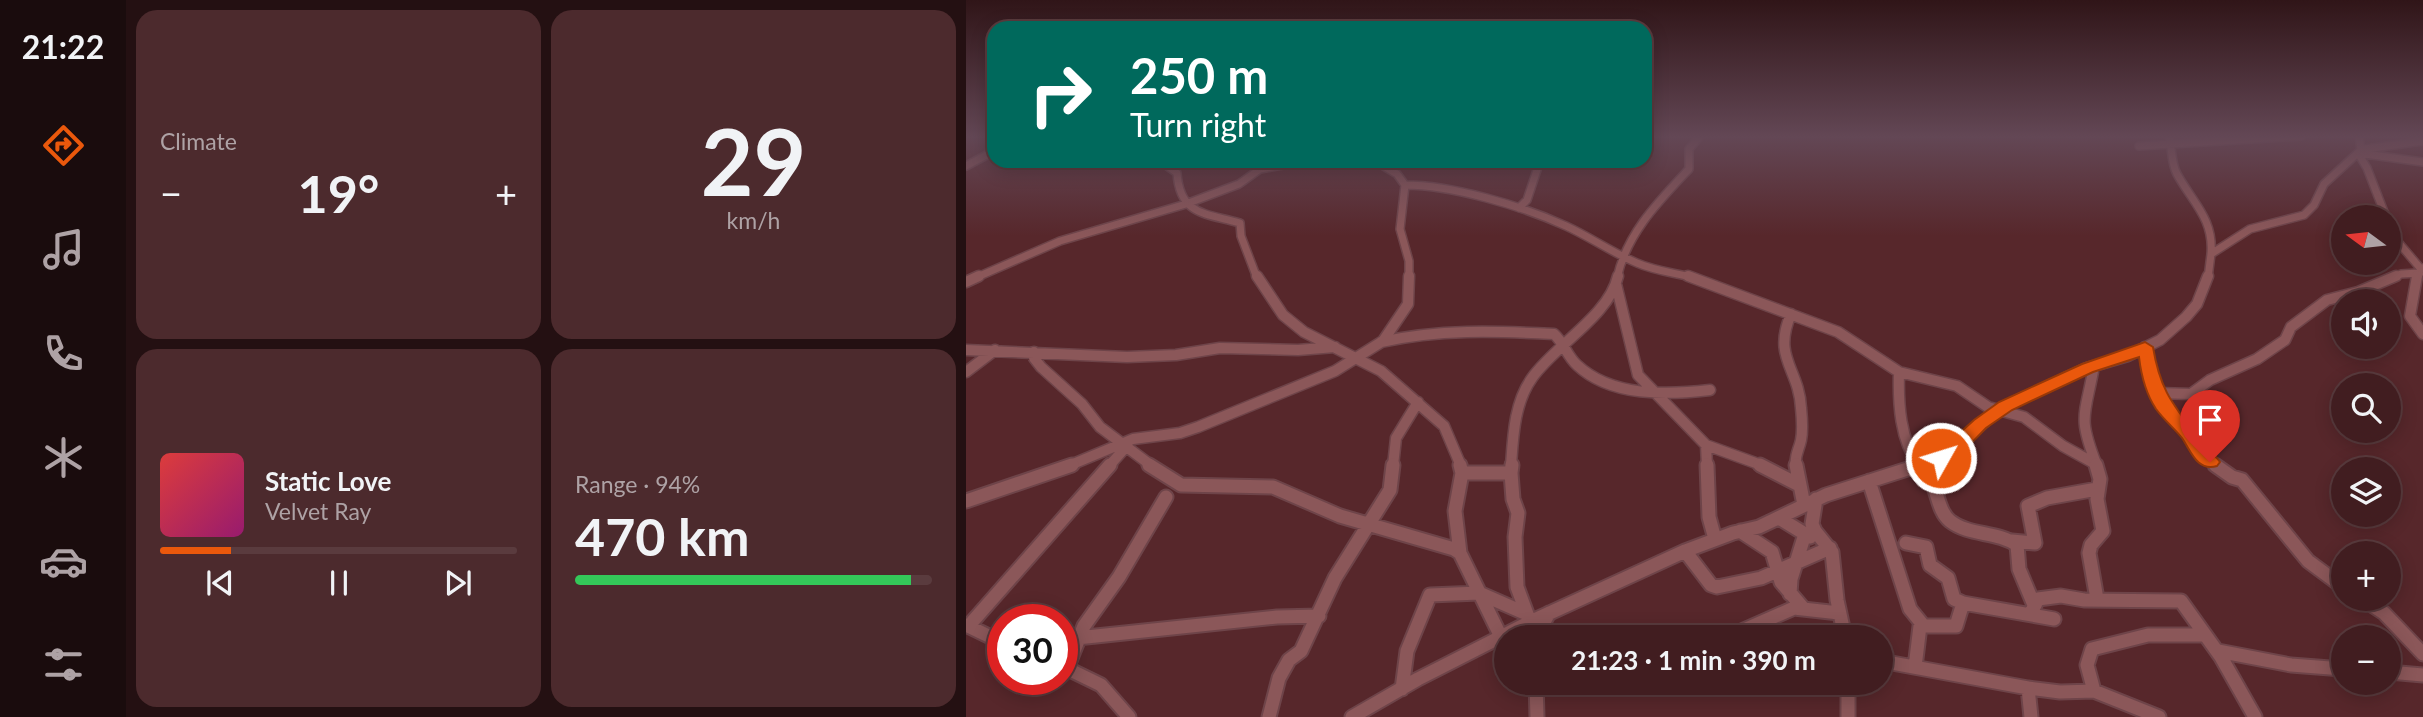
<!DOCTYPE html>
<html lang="en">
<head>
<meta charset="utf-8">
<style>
	:root { --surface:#411d20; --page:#4c2a2d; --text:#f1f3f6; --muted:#aea2a5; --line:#5a3b3e; --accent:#ea580c }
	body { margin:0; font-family:Lato,sans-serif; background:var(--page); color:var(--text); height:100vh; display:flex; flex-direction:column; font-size:26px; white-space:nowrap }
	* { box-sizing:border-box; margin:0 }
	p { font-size:23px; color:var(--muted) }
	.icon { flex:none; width:38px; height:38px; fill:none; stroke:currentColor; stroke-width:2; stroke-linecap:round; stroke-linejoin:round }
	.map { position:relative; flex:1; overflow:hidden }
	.side { display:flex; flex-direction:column; gap:10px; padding:10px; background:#241012; width:840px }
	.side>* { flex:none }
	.banner { position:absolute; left:21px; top:21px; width:665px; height:147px; border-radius:21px; box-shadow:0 4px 18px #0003,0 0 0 2px var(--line); background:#00695c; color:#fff; overflow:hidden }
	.needle { width:46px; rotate:285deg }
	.controls { position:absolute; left:1365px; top:205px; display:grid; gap:14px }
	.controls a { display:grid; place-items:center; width:70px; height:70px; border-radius:50%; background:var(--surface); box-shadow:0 4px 18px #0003,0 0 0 2px var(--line); font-size:35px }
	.speed { position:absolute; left:21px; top:604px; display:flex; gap:14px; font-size:35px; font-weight:700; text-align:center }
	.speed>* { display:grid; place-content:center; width:91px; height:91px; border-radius:50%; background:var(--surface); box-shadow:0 4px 18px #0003,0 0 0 2px var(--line); line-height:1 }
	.speed .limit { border:10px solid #d22; background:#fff; color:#111 }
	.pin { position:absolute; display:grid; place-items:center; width:60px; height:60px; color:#fff; margin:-72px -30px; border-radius:50% 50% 50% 0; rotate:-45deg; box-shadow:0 0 7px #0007 }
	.pin .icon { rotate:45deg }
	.me { position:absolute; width:77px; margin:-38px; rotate:51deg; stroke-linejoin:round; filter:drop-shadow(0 0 5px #0008) }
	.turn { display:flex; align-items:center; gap:24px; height:147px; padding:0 28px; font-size:32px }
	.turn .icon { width:91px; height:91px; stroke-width:2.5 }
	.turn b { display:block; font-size:49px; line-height:60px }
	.big { font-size:52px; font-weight:700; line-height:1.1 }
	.side .card { flex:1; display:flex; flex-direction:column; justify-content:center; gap:10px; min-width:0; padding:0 24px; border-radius:21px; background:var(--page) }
	.side .dial { align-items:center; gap:0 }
	.dial b { font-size:91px; line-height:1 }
	.song { display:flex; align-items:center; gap:21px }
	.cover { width:84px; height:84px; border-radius:10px; background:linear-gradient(135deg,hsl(0 70% 55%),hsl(320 70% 35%)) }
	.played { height:7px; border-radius:4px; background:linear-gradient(90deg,var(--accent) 20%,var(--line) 20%) }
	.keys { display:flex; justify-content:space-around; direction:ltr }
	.heat { display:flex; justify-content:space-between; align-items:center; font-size:38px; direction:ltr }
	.charge { height:10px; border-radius:5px; background:linear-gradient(90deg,#34c759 94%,var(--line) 0) }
	.side .tiles { flex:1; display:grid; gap:10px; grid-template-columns:repeat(2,1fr) }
	.trip { position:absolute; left:528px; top:625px; width:399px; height:70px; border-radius:35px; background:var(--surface); box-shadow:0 4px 18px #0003,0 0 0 2px var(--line); font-weight:700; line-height:70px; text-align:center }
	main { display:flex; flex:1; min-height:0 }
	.tabs { display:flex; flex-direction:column; width:126px; justify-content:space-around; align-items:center; background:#1a0c0d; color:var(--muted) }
	.tabs .icon { width:49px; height:49px }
	.tabs .active { color:var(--accent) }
	.tabs b { font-size:32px; color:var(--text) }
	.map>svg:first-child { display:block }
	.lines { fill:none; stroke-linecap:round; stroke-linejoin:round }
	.minor-far2-casing { stroke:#6e4449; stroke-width:10 }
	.minor-far1-casing { stroke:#6e4449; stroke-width:13 }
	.minor-casing { stroke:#6e4449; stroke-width:17 }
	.minor-far2 { stroke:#8b5759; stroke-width:7 }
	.minor-far1 { stroke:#8b5759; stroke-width:10 }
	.minor { stroke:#8b5759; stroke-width:13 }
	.route { fill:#ea580c; stroke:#983908; stroke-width:2 }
</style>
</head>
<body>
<main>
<nav class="tabs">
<b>21:22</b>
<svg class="icon active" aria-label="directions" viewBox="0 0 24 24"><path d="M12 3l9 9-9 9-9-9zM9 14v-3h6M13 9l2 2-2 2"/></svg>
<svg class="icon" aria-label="music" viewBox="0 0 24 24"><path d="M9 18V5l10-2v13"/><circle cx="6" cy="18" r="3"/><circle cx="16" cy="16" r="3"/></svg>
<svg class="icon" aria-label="phone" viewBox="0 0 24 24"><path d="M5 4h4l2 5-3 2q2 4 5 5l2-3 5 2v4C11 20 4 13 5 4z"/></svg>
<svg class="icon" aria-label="climate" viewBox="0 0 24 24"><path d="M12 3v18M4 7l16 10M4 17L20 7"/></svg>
<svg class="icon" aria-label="car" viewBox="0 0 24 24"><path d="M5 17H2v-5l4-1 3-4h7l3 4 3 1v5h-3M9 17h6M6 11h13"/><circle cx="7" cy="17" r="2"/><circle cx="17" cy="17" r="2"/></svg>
<svg class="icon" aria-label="filters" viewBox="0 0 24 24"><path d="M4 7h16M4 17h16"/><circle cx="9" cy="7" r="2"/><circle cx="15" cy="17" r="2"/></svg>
</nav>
<section class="side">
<div class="tiles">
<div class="card"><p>Climate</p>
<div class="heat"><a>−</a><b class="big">19°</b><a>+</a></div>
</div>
<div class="card dial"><b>29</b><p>km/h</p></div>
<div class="card">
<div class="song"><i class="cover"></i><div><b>Static Love</b><p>Velvet Ray</p></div></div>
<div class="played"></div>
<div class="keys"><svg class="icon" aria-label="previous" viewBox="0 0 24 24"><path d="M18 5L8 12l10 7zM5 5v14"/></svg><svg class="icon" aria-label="pause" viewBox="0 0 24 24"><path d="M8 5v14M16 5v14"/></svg><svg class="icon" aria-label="next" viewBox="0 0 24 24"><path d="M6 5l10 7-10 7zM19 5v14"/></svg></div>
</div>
<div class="card"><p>Range · 94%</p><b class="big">470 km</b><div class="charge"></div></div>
</div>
</section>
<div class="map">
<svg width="1457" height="717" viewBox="0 0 1457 717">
	<rect width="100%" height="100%" fill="#57272b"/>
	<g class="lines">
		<!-- minor-far2 casing -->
		<g class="minor-far2-casing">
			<path id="minor-far2" d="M1203,136C1206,148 1205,163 1211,174C1227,203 1248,219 1245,254
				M1173,146L1335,136
				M1399,149L1457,141
				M1392,153L1401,168L1420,217
				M1392,153L1457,162
				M194,161L211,173C214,216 240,213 274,223L275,236L291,278
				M409,161L431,174L439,185L434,229L443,261V278
				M0,166L28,151
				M439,185C486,185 556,206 600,226C624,237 647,253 671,263C689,271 710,273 729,278
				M553,208L561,200L574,161
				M1423,222L1432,242L1455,269
				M9,278L94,241L220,204L273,184L294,169L341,161
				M651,278C661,233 692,202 723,169V149L734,136
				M1242,278L1245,254L1284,229L1338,215L1348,205L1358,184L1395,150L1393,136
				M1426,278L1435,274L1452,273
				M1451,278L1457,268"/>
		</g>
		<!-- minor-far1 casing -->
		<g class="minor-far1-casing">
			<path id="minor-far1" d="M291,276L317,315L338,332L415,371L478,426L495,466
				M722,276L872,332L933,372L991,386L1022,407L1058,417L1097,446L1126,462
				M1451,276L1444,316L1457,334
				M0,282L13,276
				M650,284L672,375L740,445L798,466
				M825,314C806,358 833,368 835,408C836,418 837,430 835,440C833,450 828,456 830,466
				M415,342C473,329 529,331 588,334C598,343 601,356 611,365C645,397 701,395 744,390
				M1179,347L1183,374L1197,406L1222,434L1233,453L1252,466
				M0,350L161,357L210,355L254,348L332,350L369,347
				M68,352V358L75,367L116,404L134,427L186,466
				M1128,366C1119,417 1111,415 1131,466
				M0,372L29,350
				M933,372C932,404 934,440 953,466
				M1192,393L1225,394L1244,380L1291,359L1319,340L1325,327L1361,300L1392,292L1430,276
				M740,445L741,466
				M102,466L167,439L214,433L232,427L369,371L417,341L442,304L443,276
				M143,466L159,448
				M427,466L430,438L452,402
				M545,466C547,437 548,403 566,378C589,345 643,316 652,276
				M949,466L984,453L1029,413L1048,402L1121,368L1162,356L1194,340L1220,317L1231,304L1242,276"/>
		</g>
		<!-- minor casing -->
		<g class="minor-casing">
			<path id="minor" d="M183,465L215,485L307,487L374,516L488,549L494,553L535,637
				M741,465L743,517L749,539
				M794,465L833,485
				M830,465L838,505
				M952,465C957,470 963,475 966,482C972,495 973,512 984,521C1003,536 1031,531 1051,545L1053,569L1068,605
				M1130,465L1134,479L1131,499L1137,531L1125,545L1123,553L1131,599
				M1249,465L1266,477L1276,480L1342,561L1377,587
				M496,473H545L547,499L552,513L549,537L551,587L564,622
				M545,473L546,465
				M903,481L944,609L957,625
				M850,499L846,524L849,531L866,552L871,600L879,637
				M0,501L106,465
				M813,518L844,537
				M774,531L806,552L815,582L837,608
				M1046,541L1069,543L1062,506L1081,498L1131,489
				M940,543L960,547L964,565L982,578L988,599L997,603
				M719,551L745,585L751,587L795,578L864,548
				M494,553L489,511L496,473L494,465
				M824,594L825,579L839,534
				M1395,598L1418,613L1457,654
				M1065,613L1072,599L1095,596L1118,600L1215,601L1255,657L1289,717
				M0,625L37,643
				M5,627L7,621L144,465
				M570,637L583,613
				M762,637L828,608L873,613
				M111,638L311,617L353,616
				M1252,651L1325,665L1377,669
				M915,661L1062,688
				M98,667L135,685L163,717
				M949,667L954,626H990L997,603L1088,619
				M101,668L118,626L153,577L200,497
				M1423,672L1457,675
				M570,682L571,717
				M882,682V717
				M436,689L441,651L464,595L513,593L561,614
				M1128,691L1121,665L1126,649L1182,635H1238
				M303,717L313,678L323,660L335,651L369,578L424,490L427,465
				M386,717L452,679L564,622L719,551L767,533L793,527L860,495L954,465
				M1065,717L1062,688L1094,692L1128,691L1193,717"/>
		</g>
		<!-- minor-far2 -->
		<use href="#minor-far2" class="minor-far2"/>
		<!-- minor-far1 -->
		<use href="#minor-far1" class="minor-far1"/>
		<!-- minor -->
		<use href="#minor" class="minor"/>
	</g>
	<!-- sky -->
	<linearGradient id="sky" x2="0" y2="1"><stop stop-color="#301518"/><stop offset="0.58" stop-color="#634755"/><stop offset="1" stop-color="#634755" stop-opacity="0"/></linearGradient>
	<rect width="1457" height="236" fill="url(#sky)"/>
	<!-- route -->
	<path class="route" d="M1179,342L1187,347C1195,396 1211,408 1238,446C1242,452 1250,455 1254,462L1251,466C1231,472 1225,451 1216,438C1208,428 1198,420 1190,409C1180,394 1175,374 1173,357L1127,372L1046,410L1020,428L993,456L975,465L969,463L966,458L1008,420L1033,402L1116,364Z"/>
</svg>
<div class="controls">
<a><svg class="needle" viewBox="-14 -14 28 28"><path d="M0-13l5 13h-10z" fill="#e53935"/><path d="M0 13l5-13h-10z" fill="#aea2a5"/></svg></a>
<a><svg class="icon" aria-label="sound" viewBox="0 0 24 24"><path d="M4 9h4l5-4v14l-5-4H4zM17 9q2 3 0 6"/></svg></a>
<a><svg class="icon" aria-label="search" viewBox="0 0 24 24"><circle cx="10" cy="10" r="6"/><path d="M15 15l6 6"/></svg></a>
<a><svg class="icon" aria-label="layers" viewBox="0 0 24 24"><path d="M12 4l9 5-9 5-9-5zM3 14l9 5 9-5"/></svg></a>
<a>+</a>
<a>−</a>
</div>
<div class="speed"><div class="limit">30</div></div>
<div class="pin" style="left:1244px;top:462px;background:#d93025"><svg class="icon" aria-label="arrive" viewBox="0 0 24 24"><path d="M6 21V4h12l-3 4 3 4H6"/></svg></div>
<svg class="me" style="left:975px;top:458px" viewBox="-20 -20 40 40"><circle r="17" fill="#ea580c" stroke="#fff" stroke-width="3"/><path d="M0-11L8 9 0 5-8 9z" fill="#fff"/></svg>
<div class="trip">21:23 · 1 min · 390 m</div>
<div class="banner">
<div class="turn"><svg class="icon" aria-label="right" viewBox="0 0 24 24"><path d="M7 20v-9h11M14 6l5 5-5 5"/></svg><div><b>250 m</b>Turn right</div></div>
</div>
</div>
</main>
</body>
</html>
